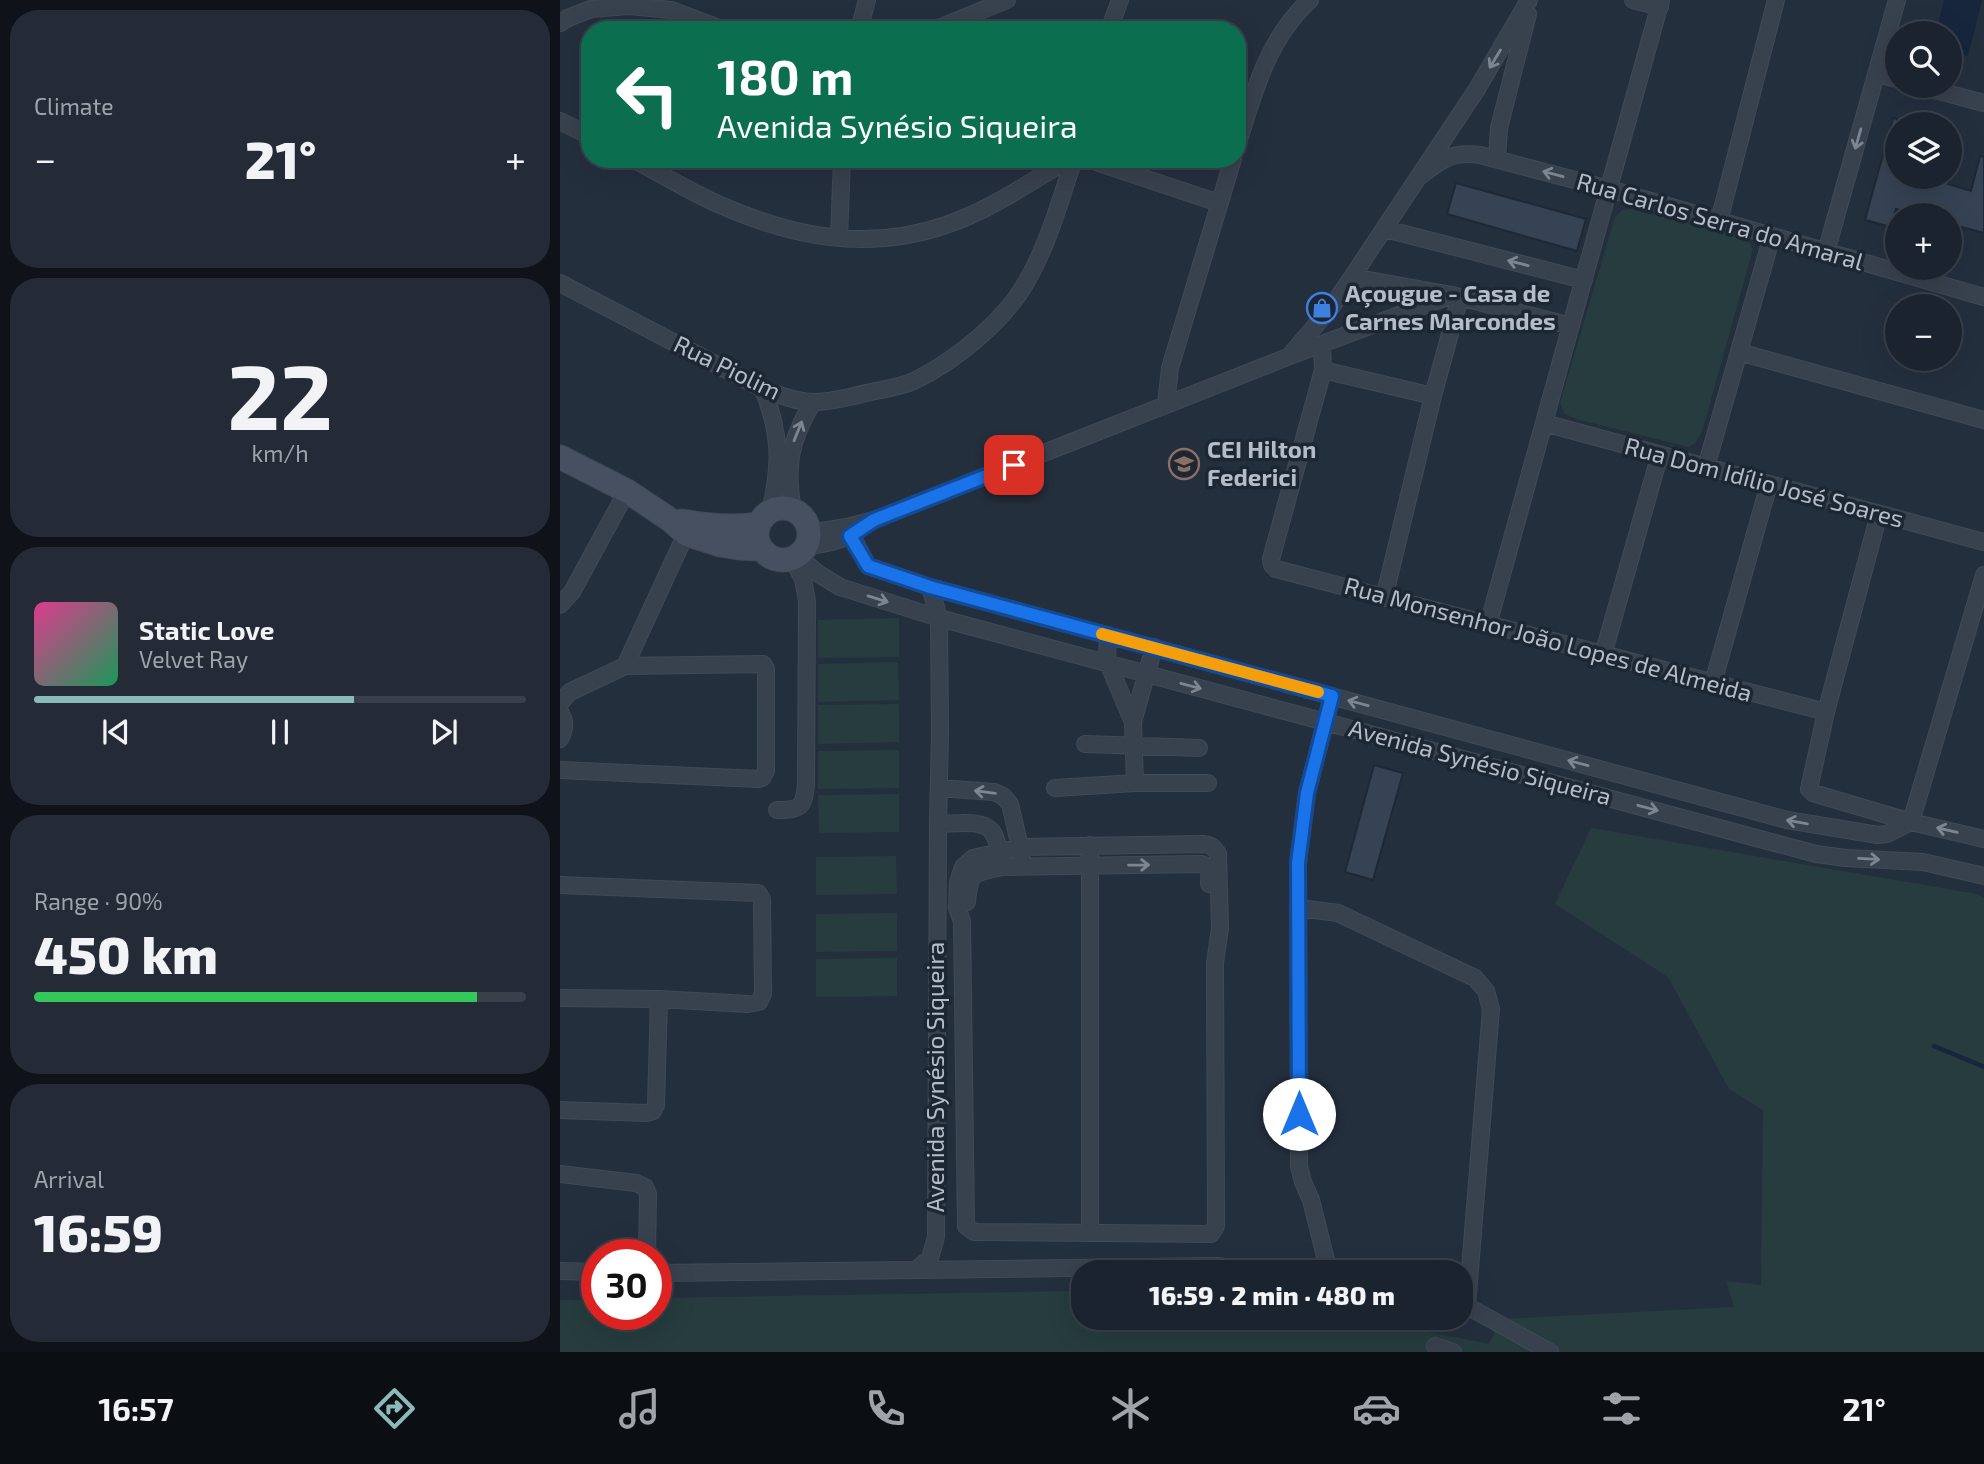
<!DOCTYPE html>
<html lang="en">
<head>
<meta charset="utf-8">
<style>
	:root { --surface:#1b232e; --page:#242b36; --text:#f1f3f6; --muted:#a0a4aa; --line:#39404a; --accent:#8bbbb9 }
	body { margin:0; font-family:"Exo 2",sans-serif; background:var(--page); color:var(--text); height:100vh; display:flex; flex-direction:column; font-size:26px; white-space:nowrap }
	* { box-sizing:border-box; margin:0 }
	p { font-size:23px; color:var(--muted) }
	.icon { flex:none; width:38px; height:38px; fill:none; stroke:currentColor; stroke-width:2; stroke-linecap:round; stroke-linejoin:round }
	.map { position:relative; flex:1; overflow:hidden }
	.drawer { display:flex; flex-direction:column; gap:10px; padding:10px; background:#0f1319; width:560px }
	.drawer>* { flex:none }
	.hud { position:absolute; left:21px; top:21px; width:665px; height:147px; border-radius:28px; box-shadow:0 7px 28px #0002,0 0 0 2px var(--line); background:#0b6e4f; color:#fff; overflow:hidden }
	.controls { position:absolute; left:1325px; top:21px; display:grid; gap:14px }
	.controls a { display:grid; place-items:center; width:77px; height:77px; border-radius:50%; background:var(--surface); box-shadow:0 7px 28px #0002,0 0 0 2px var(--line); font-size:35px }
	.speed { position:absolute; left:21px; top:1239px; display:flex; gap:14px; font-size:35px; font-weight:700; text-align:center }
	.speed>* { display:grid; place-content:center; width:91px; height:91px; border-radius:50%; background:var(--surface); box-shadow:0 7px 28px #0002,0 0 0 2px var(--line); line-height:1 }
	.speed .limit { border:10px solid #d22; background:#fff; color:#111 }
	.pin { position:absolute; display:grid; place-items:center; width:60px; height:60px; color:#fff; margin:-30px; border-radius:14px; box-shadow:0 4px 10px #0006 }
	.me { position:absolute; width:77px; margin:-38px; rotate:0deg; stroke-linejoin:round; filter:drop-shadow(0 0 5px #0008) }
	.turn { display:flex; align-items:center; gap:24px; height:147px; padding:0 21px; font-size:32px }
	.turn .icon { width:91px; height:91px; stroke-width:2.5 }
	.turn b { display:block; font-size:49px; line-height:60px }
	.big { font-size:52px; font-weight:800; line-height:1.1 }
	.drawer .widget { flex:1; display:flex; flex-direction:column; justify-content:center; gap:10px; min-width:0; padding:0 24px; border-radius:28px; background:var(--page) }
	.drawer .dial { align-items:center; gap:0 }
	.dial b { font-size:91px; line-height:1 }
	.song { display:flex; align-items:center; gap:21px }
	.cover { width:84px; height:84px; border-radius:10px; background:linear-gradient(135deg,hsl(330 70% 55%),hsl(150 70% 35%)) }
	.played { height:7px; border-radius:4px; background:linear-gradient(90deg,var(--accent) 65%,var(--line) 65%) }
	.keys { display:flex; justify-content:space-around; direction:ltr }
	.heat { display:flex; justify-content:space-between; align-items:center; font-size:38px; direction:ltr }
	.charge { height:10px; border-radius:5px; background:linear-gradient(90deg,#34c759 90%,var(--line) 0) }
	.trip { position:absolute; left:511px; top:1260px; width:402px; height:70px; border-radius:28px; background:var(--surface); box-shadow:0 7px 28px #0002,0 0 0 2px var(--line); font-weight:800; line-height:70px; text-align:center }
	.tabs { display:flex; height:112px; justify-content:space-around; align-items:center; background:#0b0e12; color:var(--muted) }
	.tabs .icon { width:49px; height:49px }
	.tabs .active { color:var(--accent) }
	.tabs b { font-size:32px; color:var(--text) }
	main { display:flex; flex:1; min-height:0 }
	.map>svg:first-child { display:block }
	.green { fill:#263c3f }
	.water { fill:#17263c }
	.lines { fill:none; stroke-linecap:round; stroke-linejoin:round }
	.stream { stroke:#17263c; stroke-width:4.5 }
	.building { fill:#364354; stroke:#1f2835; stroke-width:2 }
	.street-casing { stroke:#414a57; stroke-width:18 }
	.secondary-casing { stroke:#414a57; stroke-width:25 }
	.street { stroke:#38414e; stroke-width:16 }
	.secondary { stroke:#465061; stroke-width:23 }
	.oneway { stroke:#7c8592 }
	.route-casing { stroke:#114b97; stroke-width:18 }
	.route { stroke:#1a73e8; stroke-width:12 }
	.slow { stroke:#f59e0b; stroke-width:12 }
	.labels { text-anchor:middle; stroke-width:7; stroke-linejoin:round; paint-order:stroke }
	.street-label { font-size:24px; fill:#b4bcc9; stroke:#1d2633 }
	.poi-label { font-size:24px; font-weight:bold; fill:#b4bcc9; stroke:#1d2633; text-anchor:start }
</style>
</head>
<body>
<main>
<section class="drawer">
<div class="widget"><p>Climate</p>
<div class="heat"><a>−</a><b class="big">21°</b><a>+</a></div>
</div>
<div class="widget dial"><b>22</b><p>km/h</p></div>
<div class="widget">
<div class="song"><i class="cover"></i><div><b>Static Love</b><p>Velvet Ray</p></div></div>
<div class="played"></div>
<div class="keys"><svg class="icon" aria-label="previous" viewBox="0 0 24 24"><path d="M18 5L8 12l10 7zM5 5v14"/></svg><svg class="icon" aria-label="pause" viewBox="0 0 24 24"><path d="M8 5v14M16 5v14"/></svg><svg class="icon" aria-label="next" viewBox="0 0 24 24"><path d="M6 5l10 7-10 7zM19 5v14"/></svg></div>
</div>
<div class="widget"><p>Range · 90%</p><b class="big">450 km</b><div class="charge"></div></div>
<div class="widget"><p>Arrival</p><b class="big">16:59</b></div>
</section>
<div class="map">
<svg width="1424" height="1352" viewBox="0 0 1424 1352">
	<rect width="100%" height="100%" fill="#242f3e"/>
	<!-- green -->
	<path class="green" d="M1071,209L1186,237L1193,249L1142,432L1135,443L1129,447L1016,419L1004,413L1000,403L1055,217L1062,210Z
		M339,618V657L258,658V620Z
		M338,662L339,700L258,702V664Z
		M339,704V742L258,744V705Z
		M339,750V788L258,789V751Z
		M339,794V832L259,833L258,795Z
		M1031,828L1417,894L1424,898V1352H0V1300L37,1299V1314H96V1298L523,1291V1318H799L929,1344L941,1319L1174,1307L1166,1281L1201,1285L1203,1110L1169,1089L1108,977L995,904Z
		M336,856L337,894L256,895V857Z
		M337,913V951L256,952V914Z
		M337,958V996L256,997V959Z"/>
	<!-- water -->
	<path class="water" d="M1384,0H1422L1408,56L1390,52V33H1376Z"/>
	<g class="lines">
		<!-- stream -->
		<path class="stream" d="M1374,1046L1424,1067"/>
	</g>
	<!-- building -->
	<path class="building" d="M1333,118L1337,119V177H1390L1388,184L1411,191L1420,156L1424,157V233L1390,224V215H1359L1336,209L1331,227L1305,220Z
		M896,183L1026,219L1017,251L887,214Z
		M814,765L843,773L813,880L785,872Z"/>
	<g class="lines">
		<!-- street casing -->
		<g class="street-casing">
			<path id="street" d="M1073,0L1100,7
				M0,23L8,18L31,9L69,6L111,10L164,30
				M299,30L307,0
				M369,30L381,27L447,0
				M549,30L560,0
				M1316,74L1337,79
				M1360,86L1424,103
				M0,121L30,136
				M677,146C694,93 707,39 750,0
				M73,159C101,174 129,191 158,204C232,237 308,252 386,225C430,210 469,183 509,159
				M527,159L659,203
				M937,159L939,128L968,14
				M859,177C881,160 891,151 920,155L1049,189L1424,297
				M1159,221L1216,0
				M825,229L1024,280
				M279,238L282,159
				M1266,252L1337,0
				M792,277L892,295L1011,326
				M0,283L203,389C219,395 237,402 254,402C270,402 286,398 302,394C318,390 338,388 354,381C395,361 446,320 468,279C489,242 500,200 514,159
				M762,345L763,370L711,559L712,565L716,569L1266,712
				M1179,352L1424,420
				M731,354L773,305L792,277L917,89L969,0
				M763,370L873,396
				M203,389C221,435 221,465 210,512
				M606,404L610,368L673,159
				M984,423L1424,542
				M1146,467L1212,236
				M233,510C225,467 230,440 253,402
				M1319,514L1266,712L1249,789L1253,793L1351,822L1424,839
				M287,527L308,566L370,587L1227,820L1318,835L1327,834L1351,822
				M249,533L287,527L314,520L730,356L892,295
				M245,547C263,544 282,541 298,531
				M237,556L259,574L280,587L379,618L1256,854L1286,858L1363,862L1424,876
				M824,598L873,396L900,297
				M0,605L12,592L67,491
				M928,625L1101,0
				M548,635L547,661L573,722
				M1043,655L1100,454
				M1153,683L1209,484
				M0,703L10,692L65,666L129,527
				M0,712C6,721 5,730 0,739
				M525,744L639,748
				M0,770L198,779L202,778L206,771V669L203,664L65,666
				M575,783L573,722L594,647
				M379,788L434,792L443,796L450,804L462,856
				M495,788L575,783H648
				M217,810C241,810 244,807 246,784L247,601L243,579L232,559
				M1351,822L1424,575
				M378,824C393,824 424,818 433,833C438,841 439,852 441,861
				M643,844C651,845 654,847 658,854L660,928L655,963L656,1226L651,1234L414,1232L406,1226L402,921L397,908L398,882L403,867L413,858L461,847Z
				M0,885L198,893L202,899L203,994L199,1002L188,1004L99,999L0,998
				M407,902C410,870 413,874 442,867L641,864C652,867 649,875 649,884
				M739,908L778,913L915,978L926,991L931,1009L907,1306
				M0,1110L87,1113L93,1111L96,1105L99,999
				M0,1174L76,1183L85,1187L88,1194L87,1255
				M530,1233V845
				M356,1270L657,1266L708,1272
				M0,1271L37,1272
				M769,1272L751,1200L743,1182L739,1166L738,863L747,793L772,696
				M96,1273L356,1270L370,1258L376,1237L378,824L380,733L379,618L370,587
				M901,1305L907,1306L990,1352
				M875,1346L893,1352"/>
		</g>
		<!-- secondary casing -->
		<g class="secondary-casing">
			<path id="secondary" d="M0,457L67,491L109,519L126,534L161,545L179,548L201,549
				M197 534a26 26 0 1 1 52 0a26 26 0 1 1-52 0Z
				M122,521C149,526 172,528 199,524"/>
		</g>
		<!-- street -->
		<use href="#street" class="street"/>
		<!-- secondary -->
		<use href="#secondary" class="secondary"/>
	</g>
	<!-- one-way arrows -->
	<defs><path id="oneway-shaft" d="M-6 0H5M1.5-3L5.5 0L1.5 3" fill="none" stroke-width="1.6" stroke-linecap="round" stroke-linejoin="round" transform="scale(1.75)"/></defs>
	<g class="oneway">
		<use href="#oneway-shaft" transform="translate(935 59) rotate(121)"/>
		<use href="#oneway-shaft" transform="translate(1298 139) rotate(106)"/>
		<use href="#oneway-shaft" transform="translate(993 174) rotate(-165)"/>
		<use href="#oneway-shaft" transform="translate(958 263) rotate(-166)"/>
		<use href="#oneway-shaft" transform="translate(238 431) rotate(-68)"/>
		<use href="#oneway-shaft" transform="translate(318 599) rotate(17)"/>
		<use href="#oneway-shaft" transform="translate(631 686) rotate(15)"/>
		<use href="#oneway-shaft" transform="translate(798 703) rotate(-165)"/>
		<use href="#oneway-shaft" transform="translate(1018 763) rotate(-165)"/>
		<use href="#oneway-shaft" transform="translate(425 792) rotate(-173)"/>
		<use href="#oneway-shaft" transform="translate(1088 808) rotate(15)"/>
		<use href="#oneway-shaft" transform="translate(1237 822) rotate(-170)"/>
		<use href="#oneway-shaft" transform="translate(1387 830) rotate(-167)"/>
		<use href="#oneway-shaft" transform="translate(1309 859) rotate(3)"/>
		<use href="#oneway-shaft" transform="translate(579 865) rotate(-1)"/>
	</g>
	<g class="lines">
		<!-- route casing -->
		<g class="route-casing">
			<path id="route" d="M454,465L314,520L290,536L308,566L370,587L772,696L747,793L738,863L739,1114"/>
		</g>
		<!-- route -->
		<use href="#route" class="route"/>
		<!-- slow -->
		<path class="slow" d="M542,634L758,692"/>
	</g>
	<!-- icons -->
	<defs>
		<g id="shop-ring" transform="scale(1.575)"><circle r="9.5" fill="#1d2633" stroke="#3f7fe0" stroke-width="1.5"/><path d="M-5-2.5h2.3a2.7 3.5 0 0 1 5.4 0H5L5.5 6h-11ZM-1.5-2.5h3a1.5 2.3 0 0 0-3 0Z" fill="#3f7fe0"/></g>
		<g id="school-ring" transform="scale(1.575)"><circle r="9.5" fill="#1d2633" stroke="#8d6e63" stroke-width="1.5"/><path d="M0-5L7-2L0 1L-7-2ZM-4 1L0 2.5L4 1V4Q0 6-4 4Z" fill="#8d6e63"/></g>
	</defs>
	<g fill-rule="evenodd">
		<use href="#shop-ring" x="762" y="308"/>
		<use href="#school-ring" x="624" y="464"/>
	</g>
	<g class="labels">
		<!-- street labels -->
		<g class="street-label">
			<text transform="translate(1160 222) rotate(16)" y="8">Rua Carlos Serra do Amaral</text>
			<text transform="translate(167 368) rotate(26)" y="8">Rua Piolim</text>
			<text transform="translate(1204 483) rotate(15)" y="8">Rua Dom Idílio José Soares</text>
			<text transform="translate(988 640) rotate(15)" y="8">Rua Monsenhor João Lopes de Almeida</text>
			<text transform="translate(920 763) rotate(15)" y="8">Avenida Synésio Siqueira</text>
			<text transform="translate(376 1077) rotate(-90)" y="8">Avenida Synésio Siqueira</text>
		</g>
		<!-- poi labels -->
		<g class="poi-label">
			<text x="785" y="302">Açougue - Casa de<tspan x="785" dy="28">Carnes Marcondes</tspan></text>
			<text x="647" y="458">CEI Hilton<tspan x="647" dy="28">Federici</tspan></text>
		</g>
	</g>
</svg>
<div class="controls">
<a><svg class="icon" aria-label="search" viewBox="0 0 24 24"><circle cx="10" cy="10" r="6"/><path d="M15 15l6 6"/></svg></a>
<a><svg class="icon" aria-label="layers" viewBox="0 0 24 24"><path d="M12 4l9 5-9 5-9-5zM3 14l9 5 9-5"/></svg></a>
<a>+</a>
<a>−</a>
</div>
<div class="speed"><div class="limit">30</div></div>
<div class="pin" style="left:454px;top:465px;background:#d93025"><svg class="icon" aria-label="arrive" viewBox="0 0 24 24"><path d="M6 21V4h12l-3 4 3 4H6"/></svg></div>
<svg class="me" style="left:739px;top:1114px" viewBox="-20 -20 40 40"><circle r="19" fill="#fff"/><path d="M0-13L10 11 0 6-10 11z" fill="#1a73e8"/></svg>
<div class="trip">16:59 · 2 min · 480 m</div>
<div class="hud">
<div class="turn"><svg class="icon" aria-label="left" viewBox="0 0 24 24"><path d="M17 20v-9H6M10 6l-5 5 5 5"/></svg><div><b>180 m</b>Avenida Synésio Siqueira</div></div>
</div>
</div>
</main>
<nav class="tabs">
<b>16:57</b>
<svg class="icon active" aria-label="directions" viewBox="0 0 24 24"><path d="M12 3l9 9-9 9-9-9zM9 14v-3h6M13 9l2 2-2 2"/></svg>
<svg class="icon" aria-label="music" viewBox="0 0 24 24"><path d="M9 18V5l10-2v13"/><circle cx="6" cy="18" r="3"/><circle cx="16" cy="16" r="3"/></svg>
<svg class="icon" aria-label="phone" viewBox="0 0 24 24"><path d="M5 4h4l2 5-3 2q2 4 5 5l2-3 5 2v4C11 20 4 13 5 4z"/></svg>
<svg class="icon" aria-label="climate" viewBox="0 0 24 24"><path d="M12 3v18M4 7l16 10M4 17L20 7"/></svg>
<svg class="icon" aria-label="car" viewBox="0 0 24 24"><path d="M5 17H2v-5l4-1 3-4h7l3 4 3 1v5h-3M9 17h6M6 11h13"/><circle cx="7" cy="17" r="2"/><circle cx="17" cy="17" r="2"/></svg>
<svg class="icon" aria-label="filters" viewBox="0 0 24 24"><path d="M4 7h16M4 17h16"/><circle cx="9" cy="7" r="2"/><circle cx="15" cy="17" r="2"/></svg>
<b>21°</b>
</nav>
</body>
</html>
